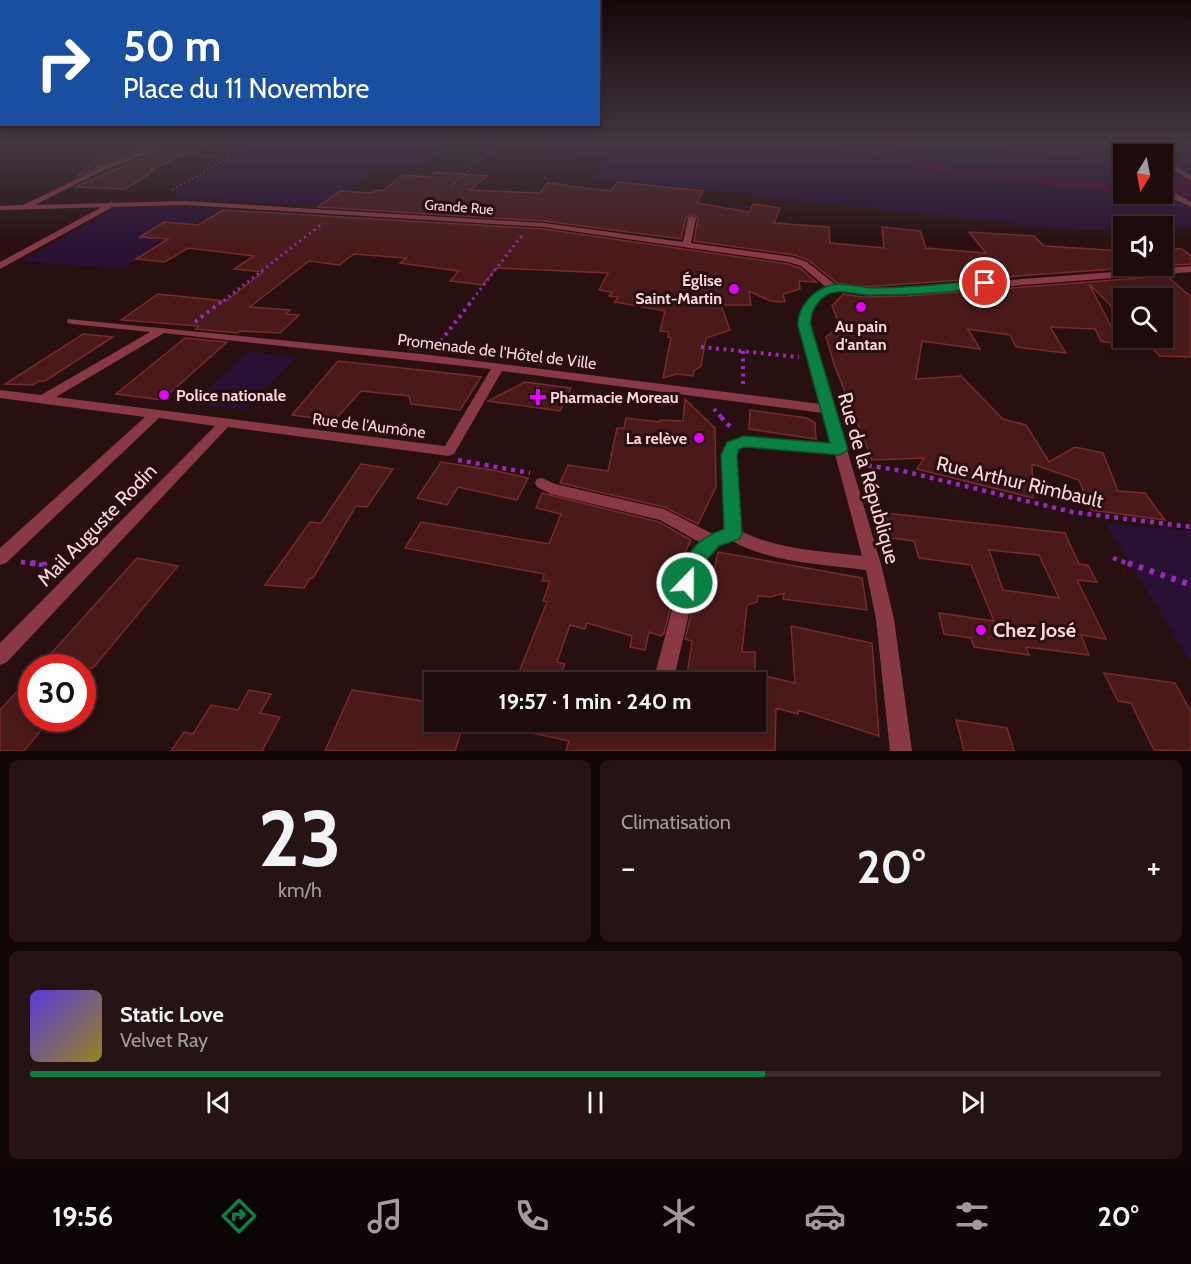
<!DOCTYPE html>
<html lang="fr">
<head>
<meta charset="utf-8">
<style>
	:root { --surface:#1e0b0c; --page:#261415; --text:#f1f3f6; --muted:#a19b9d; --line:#3c2b2d; --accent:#0b8043 }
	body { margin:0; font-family:Cabin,sans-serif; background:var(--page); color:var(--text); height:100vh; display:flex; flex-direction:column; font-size:22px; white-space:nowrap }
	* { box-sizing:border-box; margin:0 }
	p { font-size:20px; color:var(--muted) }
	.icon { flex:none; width:33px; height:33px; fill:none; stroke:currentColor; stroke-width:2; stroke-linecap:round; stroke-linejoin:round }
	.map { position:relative; height:751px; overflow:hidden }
	.side { display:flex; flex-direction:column; gap:9px; padding:9px; background:#100607; flex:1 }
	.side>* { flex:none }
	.hud { position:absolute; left:0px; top:0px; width:600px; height:126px; box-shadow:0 3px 9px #0003,0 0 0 2px var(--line); background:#1a4fa0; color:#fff; overflow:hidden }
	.needle { width:39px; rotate:190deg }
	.tools { position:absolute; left:1113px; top:144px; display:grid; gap:12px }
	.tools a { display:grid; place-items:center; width:60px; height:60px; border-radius:0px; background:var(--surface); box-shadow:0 3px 9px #0003,0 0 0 2px var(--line); font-size:30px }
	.speed { position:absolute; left:18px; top:654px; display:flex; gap:12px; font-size:30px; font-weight:700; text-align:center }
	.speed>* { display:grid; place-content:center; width:78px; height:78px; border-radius:50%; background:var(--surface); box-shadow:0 3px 9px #0003,0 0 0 2px var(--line); line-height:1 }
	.speed .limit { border:9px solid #d22; background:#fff; color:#111 }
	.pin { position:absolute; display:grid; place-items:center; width:51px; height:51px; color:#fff; margin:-26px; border:3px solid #fff; border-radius:50%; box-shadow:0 2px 6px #0007 }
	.me { position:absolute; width:66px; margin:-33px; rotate:22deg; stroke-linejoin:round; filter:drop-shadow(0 0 4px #0008) }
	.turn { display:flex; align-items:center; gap:21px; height:126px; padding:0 24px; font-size:27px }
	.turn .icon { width:78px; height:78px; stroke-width:2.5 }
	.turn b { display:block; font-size:42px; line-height:51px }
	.big { font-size:45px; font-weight:800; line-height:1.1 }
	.side .card { flex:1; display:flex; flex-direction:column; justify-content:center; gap:9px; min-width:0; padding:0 21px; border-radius:9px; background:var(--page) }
	.side .dial { align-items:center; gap:0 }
	.dial b { font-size:78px; line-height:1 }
	.song { display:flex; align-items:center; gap:18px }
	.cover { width:72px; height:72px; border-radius:9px; background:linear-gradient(135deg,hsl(250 70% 55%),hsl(50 70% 35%)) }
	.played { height:6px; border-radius:3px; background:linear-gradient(90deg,var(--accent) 65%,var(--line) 65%) }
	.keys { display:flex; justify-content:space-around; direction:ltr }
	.heat { display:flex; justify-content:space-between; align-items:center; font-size:33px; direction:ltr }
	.side .tiles { flex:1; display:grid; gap:9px; grid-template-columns:1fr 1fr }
	.card:last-child { grid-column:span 2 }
	.trip { position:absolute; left:424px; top:672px; width:342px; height:60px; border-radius:0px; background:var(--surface); box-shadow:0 3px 9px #0003,0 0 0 2px var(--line); font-weight:800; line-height:60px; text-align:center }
	.menu { display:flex; height:96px; justify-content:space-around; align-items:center; background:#0c0405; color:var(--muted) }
	.menu .icon { width:42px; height:42px }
	.menu .active { color:var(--accent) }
	.menu b { font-size:27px; color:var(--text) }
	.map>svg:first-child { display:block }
	.green { fill:#2a1133 }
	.water { fill:#48082d }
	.building { fill:#4a1a1a; stroke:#772b2c; stroke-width:1.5; fill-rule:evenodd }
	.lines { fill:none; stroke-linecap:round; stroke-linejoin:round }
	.path-far4 { stroke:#962abf; stroke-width:2; stroke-dasharray:1.5 3; stroke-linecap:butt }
	.path-far3 { stroke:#962abf; stroke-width:3; stroke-dasharray:2 4; stroke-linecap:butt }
	.path-far2 { stroke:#962abf; stroke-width:4; stroke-dasharray:3 4.5; stroke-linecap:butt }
	.path-far1 { stroke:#962abf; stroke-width:4.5; stroke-dasharray:4 5; stroke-linecap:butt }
	.path { stroke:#962abf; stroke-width:6; stroke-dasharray:4.5 7; stroke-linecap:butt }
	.lane { fill:#893846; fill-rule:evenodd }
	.street { fill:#893846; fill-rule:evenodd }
	.route { fill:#0b8043; stroke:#07532c; stroke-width:1.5 }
	.poi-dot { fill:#e202ff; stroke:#280f10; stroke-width:2 }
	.labels { text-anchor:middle; stroke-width:6; stroke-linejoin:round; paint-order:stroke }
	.far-street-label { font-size:14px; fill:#ffd6da; stroke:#280f10 }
	.poi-label { font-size:16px; font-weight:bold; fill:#ffd6da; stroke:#280f10; text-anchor:end }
	.street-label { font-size:16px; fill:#ffd6da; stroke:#280f10 }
	.near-street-label { font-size:20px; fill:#ffd6da; stroke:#280f10 }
	.near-poi-label { font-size:20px; font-weight:bold; fill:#ffd6da; stroke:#280f10; text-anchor:start }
</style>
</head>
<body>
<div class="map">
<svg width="1191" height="751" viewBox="0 0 1191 751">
	<rect width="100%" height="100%" fill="#280f10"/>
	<!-- green -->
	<path class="green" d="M245,143H447L416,172L374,170L327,206L168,197L237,155Z
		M461,143H978L1123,158L1124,194H1162L1163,162L1175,163L1167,149L1173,145L1191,143V227L1124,226L1123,229L1075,230L593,178L607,156Z
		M145,206L221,208L123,269L21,261L116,208Z
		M248,351L296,357L246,410L193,404Z
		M1105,523L1191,531V662Z"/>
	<!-- water -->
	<path class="water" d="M837,143C877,143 922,163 962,170C1015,178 1070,178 1123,181V193L933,171L901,164Z
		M1162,178L1191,179V198L1163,193Z"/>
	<!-- building -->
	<path class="building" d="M134,143H211L150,170L154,171L125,189L75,187L154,153L153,149L148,147L76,177L104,153Z
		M435,172L487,176L470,190L540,193L547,183L611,191L617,182L703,191L697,203L749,212L753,204L780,208L774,223L829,227L830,243L884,248L882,227L920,231L926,248L986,253L969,232L1034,236L1044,246L1124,251V266H1157L863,287L837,283L808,260L794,255L694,241L698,218L693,214L686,218L681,239L544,221L318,207L340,191L371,193L375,190L383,191L402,175L430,177Z
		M223,210L544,229L788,264L800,268L816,282L799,281L800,289L783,294L785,302L770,301L749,291L751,305H721L730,330L706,338L701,366L694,371L693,376L677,374L663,378L671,338L668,337L669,332L660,331L665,311L615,302L618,297L609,296L612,292L599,290L608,273L496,268L483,285L450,281L459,271L400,263L406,258L354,254L339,265L309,261L250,307L290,310L286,314L299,315L280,333L240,331L237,333L196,329L199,326L121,320L158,294L226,301L263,272L234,269L254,256L188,248L165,262L136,259L168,239L140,237L164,222L198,225Z
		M1162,248L1182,249L1191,256V264L1162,266Z
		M1167,276L1191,297V357L1160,356L1142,338H1162V298H1124V319L1089,284L1121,345L1101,341L1095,329L1050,327L1066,353L1016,347L1010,335L968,329L980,349L922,341L916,379L961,376L1003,419L1026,425L1049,462L1075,447L1103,453L1118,491L1145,493L1165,520L1091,510L1079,480L1032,464L1033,498L917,469L924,458L872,460L834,364L826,337L840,326L832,306L843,294L863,297L907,296Z
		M83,334L113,337L45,381H39L33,385L5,384Z
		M185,338L227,342L162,400L116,394Z
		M338,361L457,374L481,377L460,410L411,404L409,396L361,391L334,421L292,415Z
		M525,382L571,388L560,411L488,401Z
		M685,399L715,428L716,487L698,524L664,507L560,483L568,465L608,471L617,428H624L626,418L660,422V420L683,421Z
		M750,410L807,418L815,423L816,439L749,429Z
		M441,462L492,470L528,478L517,500L458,487L447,505L417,498Z
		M361,464L393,469L367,507L356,506L313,578H310L304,588L265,585L310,522L321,523Z
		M542,493L659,522L691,540L684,555L664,633L661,636L649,632L645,650L630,647L632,636L587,623L585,629L570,625L557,662L565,664L558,682H515L547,602L543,601L550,581H542L544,574L405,548L421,522L549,544L561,514L536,508Z
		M886,513L1065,533L1079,564L1088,565L1097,582L1077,580L1106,639L1081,635L1089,655L1026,647L1029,655L974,647L971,638L944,634L939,613L994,621L971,565L919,558L914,541L891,538ZM989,550L1039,555L1059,598L1003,590Z
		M718,552L862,578L867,610L783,599L784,593L771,597L758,596L757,602L747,605L742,652H755V682H686L692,641L685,639L696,595L708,598Z
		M137,558L178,566L93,668H38Z
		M791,626L872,643L879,736L798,710V714L776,708L775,751H566L569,741L513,729L514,722H756V674L795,683Z
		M1104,673L1175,683L1191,712V751L1154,750L1131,703L1118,701Z
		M32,675V718H51L24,751H0V710Z
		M249,690L271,694L260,713L280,717L262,751H171L184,732L193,734L211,705L238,710Z
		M352,690L435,703V722H464L455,751H325Z
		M956,720L1007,728L1014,751H964Z"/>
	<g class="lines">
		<!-- path-far4 -->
		<path class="path-far4" d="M966,143L1124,160
			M1122,143L1137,152
			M158,148L171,143
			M1171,151H1191
			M160,154L230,157L172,190
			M451,187L498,143"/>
		<!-- path-far3 -->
		<path class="path-far3" d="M219,304L322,224
			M469,304L523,234"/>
		<!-- path-far2 -->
		<path class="path-far2" d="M195,322L221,302
			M436,347L471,302
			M701,347L799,357
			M743,351V387
			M714,409L722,418"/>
		<!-- path-far1 -->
		<path class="path-far1" d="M721,417L733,430
			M458,460L530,473
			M859,464L903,471L1072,512L1191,527
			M1113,558L1132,565
			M21,562L43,565"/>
		<!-- path -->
		<path class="path" d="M31,563L61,567
			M1128,563L1191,585"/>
		<!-- lane -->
		<path class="lane" d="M1167,192H1173L1191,202V207L1167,196Z
			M111,202L118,204L0,269V262Z"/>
		<!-- street -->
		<path class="street" d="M1144,143H1150L1160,154H1154Z
			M149,149L152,151L151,152L104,170L35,205L185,201L544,223L683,242L688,218L692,216L696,218L691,243L793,257L807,262L836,285L863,289L907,288L1191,266V272L907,294L863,295L834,291L819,300L813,307L810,325L881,564L894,619L912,751H890L876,619L866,570C821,564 772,563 732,541L718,546L700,567L673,682H653L684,564L701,543L660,520L551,494L537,487L535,483L537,479L542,478L555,484L664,509L713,534L725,530L722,455L727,443L744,437L832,445L823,413L502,371L454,454L449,456L228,427L7,662L0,665V643L215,426L159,418L6,563L0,565V548L145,417L0,398V390L41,395L150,332L72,324L68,323L67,321L68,319L422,354L821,404L799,318C802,302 813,294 826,287L801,266L788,262L544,227L185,205L0,210V206L23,205L100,168ZM164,333L491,369L445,446L56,397ZM745,447L835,454L862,556C821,551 778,550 741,531L736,455L738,449Z
			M1162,157L1191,176V181L1162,162Z"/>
	</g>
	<!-- sky -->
	<linearGradient id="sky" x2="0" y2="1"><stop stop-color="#160809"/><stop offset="0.58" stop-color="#423742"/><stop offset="1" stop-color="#423742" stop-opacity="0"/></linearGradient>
	<rect width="1191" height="248" fill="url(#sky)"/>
	<!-- route -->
	<path class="route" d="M985,280L990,283L989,286C950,294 907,295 868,295C858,295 845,290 836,292C820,294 809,311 811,326L848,450L840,455L745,447L739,449L737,455L742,534L739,539L719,546L701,567L694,589L687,592L680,589L677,583C685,555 695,539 724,529L721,455L727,442L744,436L830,443L798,326C797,307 813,290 831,285C843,282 860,288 873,288C910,288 947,284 985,280Z"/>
	<!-- markers -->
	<g class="poi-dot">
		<circle cx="734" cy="289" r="6"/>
		<circle cx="861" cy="307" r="6"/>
		<circle cx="164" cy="395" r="6"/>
		<path d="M535 388h6v6h6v6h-6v6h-6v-6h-6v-6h6z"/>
		<circle cx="699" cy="438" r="6"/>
		<circle cx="981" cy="630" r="6"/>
	</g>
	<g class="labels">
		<!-- far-street labels -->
		<g class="far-street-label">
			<text transform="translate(459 207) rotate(4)" y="5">Grande Rue</text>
		</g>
		<!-- poi labels -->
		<g class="poi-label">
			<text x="722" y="286">Église<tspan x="722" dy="18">Saint-Martin</tspan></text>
			<text x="861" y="332" text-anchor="middle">Au pain<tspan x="861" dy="18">d'antan</tspan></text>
			<text x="176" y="401" text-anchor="start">Police nationale</text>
			<text x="550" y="403" text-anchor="start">Pharmacie Moreau</text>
			<text x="687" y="444">La relève</text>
		</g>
		<!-- street labels -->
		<g class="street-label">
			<text transform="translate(497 351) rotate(7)" y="6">Promenade de l'Hôtel de Ville</text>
			<text transform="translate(369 425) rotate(7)" y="6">Rue de l'Aumône</text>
		</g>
		<!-- near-street labels -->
		<g class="near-street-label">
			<text transform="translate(869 478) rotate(74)" y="7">Rue de la République</text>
			<text transform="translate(1020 482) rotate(13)" y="7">Rue Arthur Rimbault</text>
			<text transform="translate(97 525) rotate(-46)" y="7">Mail Auguste Rodin</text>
		</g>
		<!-- near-poi labels -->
		<g class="near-poi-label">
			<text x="993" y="637">Chez José</text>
		</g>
	</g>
</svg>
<div class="tools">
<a><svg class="needle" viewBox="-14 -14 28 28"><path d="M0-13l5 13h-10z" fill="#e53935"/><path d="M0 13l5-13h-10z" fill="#a19b9d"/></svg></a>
<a><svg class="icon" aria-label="sound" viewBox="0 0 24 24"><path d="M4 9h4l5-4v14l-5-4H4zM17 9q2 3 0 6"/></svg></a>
<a><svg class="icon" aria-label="search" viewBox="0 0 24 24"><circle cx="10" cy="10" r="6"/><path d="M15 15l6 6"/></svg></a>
</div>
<div class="speed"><div class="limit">30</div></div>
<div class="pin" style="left:985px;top:283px;background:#d93025"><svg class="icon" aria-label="arrive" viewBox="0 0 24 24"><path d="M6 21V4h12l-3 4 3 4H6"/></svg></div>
<svg class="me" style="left:687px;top:583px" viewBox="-20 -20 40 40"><circle r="17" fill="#0b8043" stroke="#fff" stroke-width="3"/><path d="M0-11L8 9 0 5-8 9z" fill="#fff"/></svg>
<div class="trip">19:57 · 1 min · 240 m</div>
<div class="hud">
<div class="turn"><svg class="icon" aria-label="right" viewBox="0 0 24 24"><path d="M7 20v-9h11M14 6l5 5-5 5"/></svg><div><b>50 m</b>Place du 11 Novembre</div></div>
</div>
</div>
<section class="side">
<div class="tiles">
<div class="card dial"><b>23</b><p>km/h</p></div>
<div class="card"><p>Climatisation</p>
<div class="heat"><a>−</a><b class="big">20°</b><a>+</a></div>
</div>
<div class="card">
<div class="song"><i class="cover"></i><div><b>Static Love</b><p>Velvet Ray</p></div></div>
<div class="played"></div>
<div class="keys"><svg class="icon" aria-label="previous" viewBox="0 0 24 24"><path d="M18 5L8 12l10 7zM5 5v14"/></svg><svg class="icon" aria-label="pause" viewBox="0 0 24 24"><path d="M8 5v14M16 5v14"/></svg><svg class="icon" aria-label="next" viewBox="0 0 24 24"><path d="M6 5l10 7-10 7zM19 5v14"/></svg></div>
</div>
</div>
</section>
<nav class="menu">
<b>19:56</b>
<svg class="icon active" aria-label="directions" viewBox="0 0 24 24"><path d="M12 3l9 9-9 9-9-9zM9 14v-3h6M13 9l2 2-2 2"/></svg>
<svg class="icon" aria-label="music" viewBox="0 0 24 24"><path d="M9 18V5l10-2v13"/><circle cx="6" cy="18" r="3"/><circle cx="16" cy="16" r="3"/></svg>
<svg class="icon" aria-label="phone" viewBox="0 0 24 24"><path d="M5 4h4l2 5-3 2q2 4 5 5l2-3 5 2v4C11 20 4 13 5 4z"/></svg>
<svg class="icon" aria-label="climate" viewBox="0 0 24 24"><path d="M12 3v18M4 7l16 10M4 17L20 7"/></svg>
<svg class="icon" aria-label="car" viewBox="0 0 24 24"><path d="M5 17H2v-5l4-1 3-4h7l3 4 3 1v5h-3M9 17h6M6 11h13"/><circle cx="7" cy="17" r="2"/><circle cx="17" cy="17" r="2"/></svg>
<svg class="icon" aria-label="filters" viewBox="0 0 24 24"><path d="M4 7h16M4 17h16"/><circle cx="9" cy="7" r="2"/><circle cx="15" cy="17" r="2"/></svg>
<b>20°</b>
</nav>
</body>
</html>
